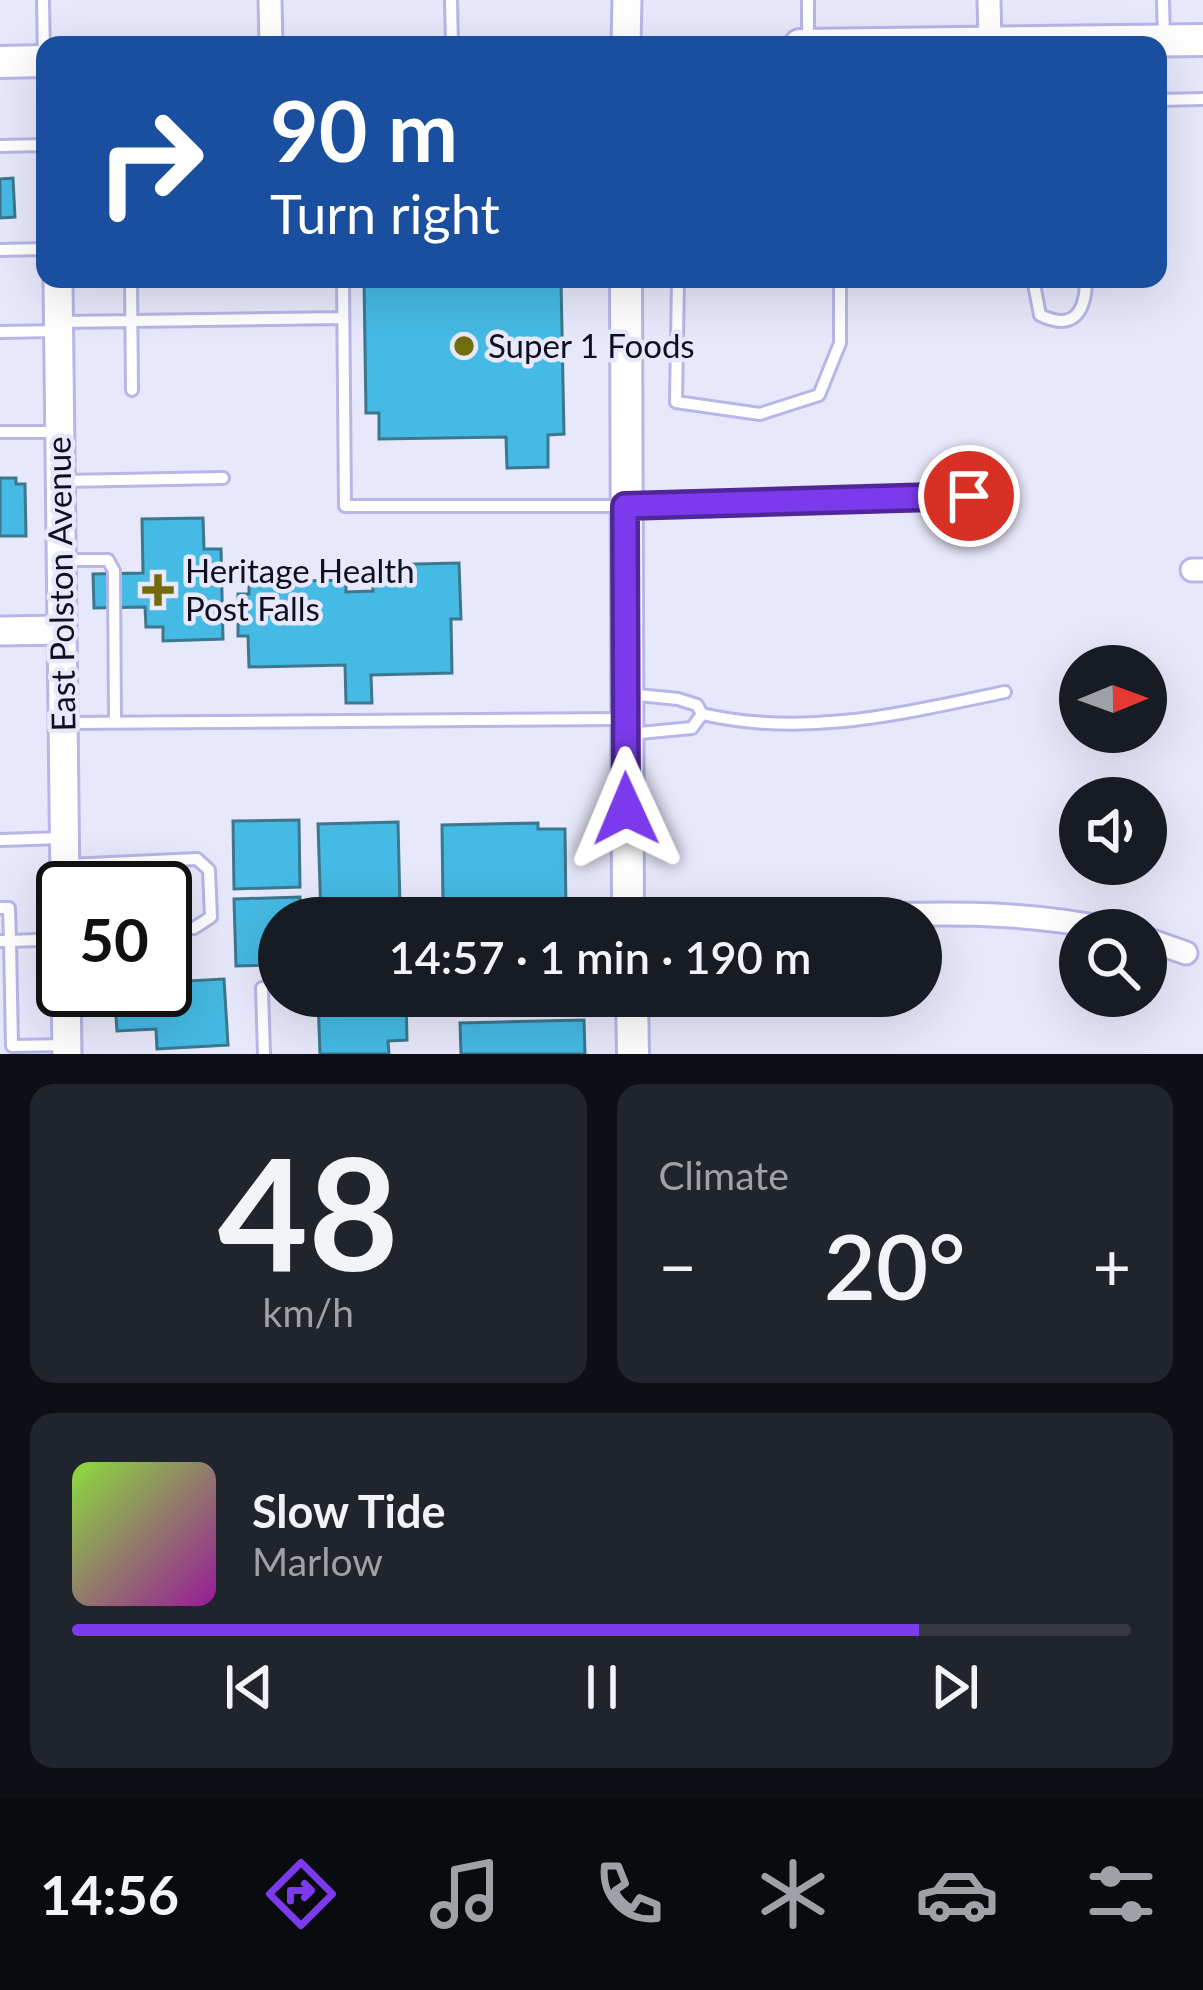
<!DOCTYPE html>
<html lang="en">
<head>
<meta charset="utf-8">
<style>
	:root { --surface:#171b24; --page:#20242c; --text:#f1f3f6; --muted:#9ea1a6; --line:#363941; --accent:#7c3aed }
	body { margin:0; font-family:Lato,sans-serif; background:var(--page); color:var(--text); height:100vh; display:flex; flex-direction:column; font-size:45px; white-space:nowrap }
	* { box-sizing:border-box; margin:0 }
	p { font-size:39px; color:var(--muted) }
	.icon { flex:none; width:66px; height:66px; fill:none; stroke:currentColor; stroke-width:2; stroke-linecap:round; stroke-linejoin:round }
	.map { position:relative; height:1054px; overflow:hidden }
	.details { display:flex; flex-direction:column; gap:30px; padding:30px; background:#0d0f14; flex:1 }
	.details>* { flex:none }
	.guide { position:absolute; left:36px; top:36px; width:1131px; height:252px; border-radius:24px; box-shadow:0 12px 48px #0002; background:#1a4fa0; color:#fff; overflow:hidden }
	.needle { width:78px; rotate:89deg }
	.buttons { position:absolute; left:1059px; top:645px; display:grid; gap:24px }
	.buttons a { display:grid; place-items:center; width:108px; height:108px; border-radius:50%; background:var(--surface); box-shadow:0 12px 48px #0002; font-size:60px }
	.speed { position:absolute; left:36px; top:861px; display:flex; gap:24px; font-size:60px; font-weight:700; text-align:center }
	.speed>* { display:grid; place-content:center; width:156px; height:156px; border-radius:50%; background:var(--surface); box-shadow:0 12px 48px #0002; line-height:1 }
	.speed .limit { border:6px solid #111; border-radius:18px; background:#fff; color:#111 }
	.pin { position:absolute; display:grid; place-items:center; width:102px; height:102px; color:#fff; margin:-51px; border:6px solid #fff; border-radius:50%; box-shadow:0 3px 12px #0007 }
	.me { position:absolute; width:132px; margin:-66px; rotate:359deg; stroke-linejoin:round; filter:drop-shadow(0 0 9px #0008) }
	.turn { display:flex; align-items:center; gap:42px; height:252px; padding:0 36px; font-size:54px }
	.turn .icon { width:156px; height:156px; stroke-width:2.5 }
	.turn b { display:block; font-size:84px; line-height:102px }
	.big { font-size:90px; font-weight:600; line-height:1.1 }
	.details .widget { flex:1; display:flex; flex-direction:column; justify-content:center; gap:18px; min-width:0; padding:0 42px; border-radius:24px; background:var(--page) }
	.details .dial { align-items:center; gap:0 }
	.dial b { font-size:156px; line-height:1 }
	.song { display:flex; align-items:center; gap:36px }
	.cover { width:144px; height:144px; border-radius:18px; background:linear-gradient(135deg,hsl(90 70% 55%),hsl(300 70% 35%)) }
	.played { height:12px; border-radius:6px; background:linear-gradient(90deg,var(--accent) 80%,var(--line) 80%) }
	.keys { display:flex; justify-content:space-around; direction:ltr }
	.heat { display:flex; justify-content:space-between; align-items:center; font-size:66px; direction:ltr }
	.details .tiles { flex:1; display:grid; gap:30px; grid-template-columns:1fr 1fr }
	.widget:last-child { grid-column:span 2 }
	.trip { position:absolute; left:258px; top:897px; width:684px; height:120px; border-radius:60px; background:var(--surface); box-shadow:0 12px 48px #0002; font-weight:600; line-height:120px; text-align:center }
	.tab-bar { display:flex; height:192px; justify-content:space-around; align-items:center; background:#090b0e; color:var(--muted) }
	.tab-bar .icon { width:84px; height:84px }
	.tab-bar .current { color:var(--accent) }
	.tab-bar b { font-size:54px; color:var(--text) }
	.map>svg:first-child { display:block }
	.building { fill:#45bae4; stroke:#3d778d; stroke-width:3 }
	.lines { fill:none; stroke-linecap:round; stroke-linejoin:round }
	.service-casing { stroke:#b7b6e7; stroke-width:16 }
	.minor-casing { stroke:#b7b6e7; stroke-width:27 }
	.tertiary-casing { stroke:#b7b6e7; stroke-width:33 }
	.secondary-casing { stroke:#b7b6e7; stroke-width:36 }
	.service { stroke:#fff; stroke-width:10 }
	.minor { stroke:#fff; stroke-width:21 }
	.tertiary { stroke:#fff; stroke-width:27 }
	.secondary { stroke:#fff; stroke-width:30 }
	.route-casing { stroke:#51269a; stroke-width:30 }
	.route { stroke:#7c3aed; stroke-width:21 }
	.poi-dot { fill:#726c0a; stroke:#e8e8fc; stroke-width:4.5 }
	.labels { text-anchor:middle; stroke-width:9; stroke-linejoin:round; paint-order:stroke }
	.poi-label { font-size:33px; fill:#100f20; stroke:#e8e8fc; text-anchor:start }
	.street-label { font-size:33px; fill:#100f20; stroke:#e8e8fc }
</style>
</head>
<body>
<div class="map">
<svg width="1203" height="1054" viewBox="0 0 1203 1054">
	<rect width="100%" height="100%" fill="#e8e8fc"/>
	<!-- building -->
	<path class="building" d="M13,178L15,217L0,218V179Z
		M364,279H561L564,434L548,435V467L507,468L506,437L379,439V413H366Z
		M0,478H16V484H25L26,536H0Z
		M203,518L204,549H221L223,639L163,641V627H146L145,607L94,608L93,574L143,573L142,519Z
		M459,563L461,619H451L452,673L371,675L372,703H346L345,665L249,667L248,636H238V594H249V582L346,580V592L373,591L372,565Z
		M299,820L300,887L234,889L233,821Z
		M398,822L400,907L406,906V918H321L318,824Z
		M538,823V829H565L566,913L524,914V903L443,905L442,825Z
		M300,897L301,918H279V965L236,966L234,899Z
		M167,977L168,982L224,979L228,1045L157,1049L156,1029L117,1031L114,990H165Z
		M325,996H406L407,1040L388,1041L389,1054H320L318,999Z
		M584,1020L585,1054H461L460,1023Z"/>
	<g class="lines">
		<!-- service casing -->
		<g class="service-casing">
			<path id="service" d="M43,0L44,57
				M451,0L452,45
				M808,0V41
				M1163,0L1164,39
				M1158,100L1203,99
				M0,146L45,145
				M0,250L45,249
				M131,279L132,390
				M343,279L345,506H625L969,496
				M678,279L676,402L760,414L819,395L840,343V279
				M1033,279L1040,315C1075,332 1086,310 1086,279
				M61,322L343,318
				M0,332L57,331
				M0,432H56
				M64,481L223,478
				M61,560H108L114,571L115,723
				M628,694L678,699L697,705L702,714L692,728L629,734
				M702,714C806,738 903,713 1005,692
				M66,723L623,719
				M0,840L63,838
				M68,865L197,859L209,870L211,917L194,928L165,931
				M0,908H9L10,941H0
				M63,939L10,941L12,1046L66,1045
				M262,988L264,1054"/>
		</g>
		<!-- minor casing -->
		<g class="minor-casing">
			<path id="minor" d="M270,0L271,45
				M989,0L990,43
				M1192,570H1203
				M784,918C894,915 1004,906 1113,930
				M1146,939L1186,953"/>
		</g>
		<!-- tertiary casing -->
		<g class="tertiary-casing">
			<path id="tertiary" d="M626,45L627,0
				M58,279L65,888
				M0,631L62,630
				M66,990L67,1054"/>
		</g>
		<!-- secondary casing -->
		<g class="secondary-casing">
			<path id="secondary" d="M800,45L1203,40
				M0,62L45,61
				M626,279L628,918
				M632,996L633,1054"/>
		</g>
		<!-- service -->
		<use href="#service" class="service"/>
		<!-- minor -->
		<use href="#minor" class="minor"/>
		<!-- tertiary -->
		<use href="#tertiary" class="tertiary"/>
		<!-- secondary -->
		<use href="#secondary" class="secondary"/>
	</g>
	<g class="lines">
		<!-- route casing -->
		<g class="route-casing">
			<path id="route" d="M626,809L625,506L969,496"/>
		</g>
		<!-- route -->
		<use href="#route" class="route"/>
	</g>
	<!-- markers -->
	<g class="poi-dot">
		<circle cx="464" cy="346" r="12"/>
		<path d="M152 572h12v12h12v12h-12v12h-12v-12h-12v-12h12z"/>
	</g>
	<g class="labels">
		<!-- poi labels -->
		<g class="poi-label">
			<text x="488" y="358">Super 1 Foods</text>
			<text x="185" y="583">Heritage Health<tspan x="185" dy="38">Post Falls</tspan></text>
		</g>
		<!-- street labels -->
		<g class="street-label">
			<text transform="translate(61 584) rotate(-91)" y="12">East Polston Avenue</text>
		</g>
	</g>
</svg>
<div class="buttons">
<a><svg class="needle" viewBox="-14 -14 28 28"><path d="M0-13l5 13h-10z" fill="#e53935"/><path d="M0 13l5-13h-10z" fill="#9ea1a6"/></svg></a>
<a><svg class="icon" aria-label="sound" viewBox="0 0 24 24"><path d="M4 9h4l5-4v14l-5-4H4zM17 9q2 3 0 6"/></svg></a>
<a><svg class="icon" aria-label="search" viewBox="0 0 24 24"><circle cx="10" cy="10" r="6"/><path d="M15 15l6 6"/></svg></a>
</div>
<div class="speed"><div class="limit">50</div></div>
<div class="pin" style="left:969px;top:496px;background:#d93025"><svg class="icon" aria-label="arrive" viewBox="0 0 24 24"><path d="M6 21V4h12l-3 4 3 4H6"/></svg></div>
<svg class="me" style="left:626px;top:809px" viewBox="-20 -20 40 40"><path d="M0-17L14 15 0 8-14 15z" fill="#7c3aed" stroke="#fff" stroke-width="4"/></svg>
<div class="trip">14:57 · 1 min · 190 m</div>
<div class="guide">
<div class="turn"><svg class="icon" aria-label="right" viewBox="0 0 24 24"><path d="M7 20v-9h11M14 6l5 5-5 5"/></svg><div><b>90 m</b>Turn right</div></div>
</div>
</div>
<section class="details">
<div class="tiles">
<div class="widget dial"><b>48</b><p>km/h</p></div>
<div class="widget"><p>Climate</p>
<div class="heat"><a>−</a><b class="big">20°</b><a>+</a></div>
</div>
<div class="widget">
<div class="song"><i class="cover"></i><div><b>Slow Tide</b><p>Marlow</p></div></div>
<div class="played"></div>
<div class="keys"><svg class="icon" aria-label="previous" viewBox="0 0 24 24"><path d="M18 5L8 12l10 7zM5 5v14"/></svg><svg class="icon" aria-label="pause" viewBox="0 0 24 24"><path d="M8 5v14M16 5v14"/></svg><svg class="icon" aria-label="next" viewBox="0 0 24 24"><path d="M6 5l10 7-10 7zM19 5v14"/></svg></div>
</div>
</div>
</section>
<nav class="tab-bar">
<b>14:56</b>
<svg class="icon current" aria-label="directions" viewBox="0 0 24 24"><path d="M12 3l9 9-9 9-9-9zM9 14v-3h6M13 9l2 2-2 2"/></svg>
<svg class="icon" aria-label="music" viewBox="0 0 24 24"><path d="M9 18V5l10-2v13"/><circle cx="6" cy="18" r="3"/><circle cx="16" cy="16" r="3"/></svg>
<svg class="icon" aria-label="phone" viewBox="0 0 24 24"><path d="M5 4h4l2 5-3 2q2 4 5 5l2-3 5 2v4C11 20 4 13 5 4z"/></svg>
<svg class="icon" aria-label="climate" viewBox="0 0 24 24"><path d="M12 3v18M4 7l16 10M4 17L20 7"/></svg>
<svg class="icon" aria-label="car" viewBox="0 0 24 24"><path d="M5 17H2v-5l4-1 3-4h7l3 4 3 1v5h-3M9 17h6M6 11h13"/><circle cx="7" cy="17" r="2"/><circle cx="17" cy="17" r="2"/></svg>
<svg class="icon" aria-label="filters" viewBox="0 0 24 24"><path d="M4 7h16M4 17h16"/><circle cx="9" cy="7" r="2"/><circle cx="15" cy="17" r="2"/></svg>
</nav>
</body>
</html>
